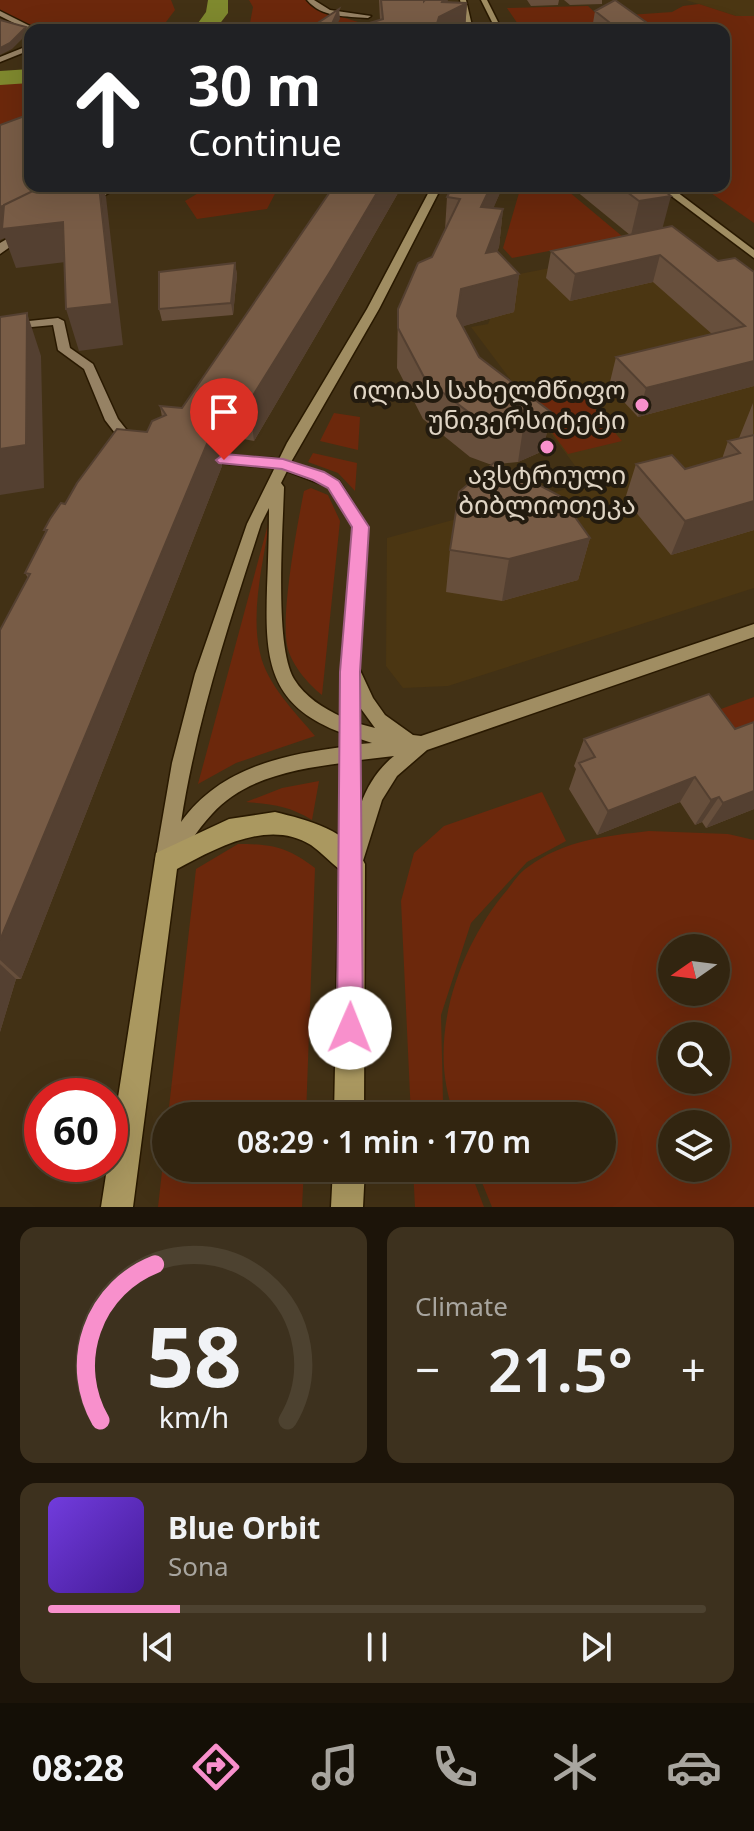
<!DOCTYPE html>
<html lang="en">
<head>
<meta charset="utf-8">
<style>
	:root { --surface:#322510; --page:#3d311e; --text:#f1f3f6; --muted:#a8a59f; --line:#4d4230; --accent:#f890cc }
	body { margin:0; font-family:"Noto Sans","Noto Sans Georgian",sans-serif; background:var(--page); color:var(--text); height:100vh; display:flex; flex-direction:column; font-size:30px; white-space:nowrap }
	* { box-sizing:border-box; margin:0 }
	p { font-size:26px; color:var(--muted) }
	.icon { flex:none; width:44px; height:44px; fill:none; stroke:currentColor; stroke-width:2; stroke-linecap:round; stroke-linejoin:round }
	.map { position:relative; height:1207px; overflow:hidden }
	.panel { display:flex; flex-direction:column; gap:20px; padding:20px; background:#1c1409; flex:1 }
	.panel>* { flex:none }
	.top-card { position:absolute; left:24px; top:24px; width:706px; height:168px; border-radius:16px; box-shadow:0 8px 32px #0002,0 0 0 2px var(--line); background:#202124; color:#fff; overflow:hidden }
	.needle { width:52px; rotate:256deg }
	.buttons { position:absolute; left:658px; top:934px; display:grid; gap:16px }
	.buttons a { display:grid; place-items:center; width:72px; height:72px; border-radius:50%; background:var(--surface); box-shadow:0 8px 32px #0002,0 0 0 2px var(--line); font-size:40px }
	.speed { position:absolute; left:24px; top:1078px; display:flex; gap:16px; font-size:40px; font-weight:700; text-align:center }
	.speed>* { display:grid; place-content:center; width:104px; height:104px; border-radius:50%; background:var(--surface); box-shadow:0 8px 32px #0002,0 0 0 2px var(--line); line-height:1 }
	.speed .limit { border:12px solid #d22; background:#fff; color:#111 }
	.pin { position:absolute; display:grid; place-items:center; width:68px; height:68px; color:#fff; margin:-82px -34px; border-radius:50% 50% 50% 0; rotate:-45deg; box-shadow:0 0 8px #0007 }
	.pin .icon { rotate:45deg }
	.me { position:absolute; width:88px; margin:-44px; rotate:1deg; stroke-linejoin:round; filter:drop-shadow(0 0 6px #0008) }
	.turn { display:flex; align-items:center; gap:28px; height:168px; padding:0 32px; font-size:36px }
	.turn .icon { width:104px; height:104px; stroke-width:2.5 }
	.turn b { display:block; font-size:56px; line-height:68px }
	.big { font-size:60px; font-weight:600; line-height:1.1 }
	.panel .tile { flex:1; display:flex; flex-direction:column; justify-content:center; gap:12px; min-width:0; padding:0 28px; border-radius:16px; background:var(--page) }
	.panel .dial { align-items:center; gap:0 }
	.dial svg { height:208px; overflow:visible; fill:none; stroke:var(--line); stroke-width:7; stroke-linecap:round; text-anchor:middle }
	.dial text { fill:var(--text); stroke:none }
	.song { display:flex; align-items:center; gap:24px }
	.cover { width:96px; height:96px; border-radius:12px; background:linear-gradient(135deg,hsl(260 70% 55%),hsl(260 70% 35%)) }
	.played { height:8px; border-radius:4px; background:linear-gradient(90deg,var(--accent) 20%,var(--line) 20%) }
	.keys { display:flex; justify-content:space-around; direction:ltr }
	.heat { display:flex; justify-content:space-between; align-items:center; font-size:44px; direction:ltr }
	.panel .tiles { flex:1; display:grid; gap:20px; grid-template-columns:1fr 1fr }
	.tile:last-child { grid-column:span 2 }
	.trip { position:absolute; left:152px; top:1102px; width:464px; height:80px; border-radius:40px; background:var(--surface); box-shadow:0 8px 32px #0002,0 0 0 2px var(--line); font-weight:600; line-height:80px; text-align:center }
	.menu { display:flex; height:128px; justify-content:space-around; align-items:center; background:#140f06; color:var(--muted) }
	.menu .icon { width:56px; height:56px }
	.menu .active { color:var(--accent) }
	.menu b { font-size:36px; color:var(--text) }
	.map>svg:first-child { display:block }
	.built { fill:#4b3612 }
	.green { fill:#6c280c; fill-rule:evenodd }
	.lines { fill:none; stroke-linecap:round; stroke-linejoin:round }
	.river { fill:#7f892e; fill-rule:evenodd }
	.street-casing { stroke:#291900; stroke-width:3 }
	.secondary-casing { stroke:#291900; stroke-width:3 }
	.primary-casing { stroke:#291900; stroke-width:3 }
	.street { fill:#968264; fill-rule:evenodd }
	.secondary { fill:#a08d62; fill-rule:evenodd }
	.primary { fill:#aa9860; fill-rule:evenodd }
	.wall { fill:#674f3c }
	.shaded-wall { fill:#544031 }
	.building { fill:#785c46; stroke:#544031; stroke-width:2 }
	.route { fill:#f890cc; stroke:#a15e85; stroke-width:2 }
	.poi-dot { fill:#f890cc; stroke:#231b0f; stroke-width:3 }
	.labels { text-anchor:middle; stroke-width:8; stroke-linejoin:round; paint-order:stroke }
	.poi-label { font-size:26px; fill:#e0d5c5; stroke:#231b0f; text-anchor:end }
</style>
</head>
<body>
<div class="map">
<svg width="754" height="1207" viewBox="0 0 754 1207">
	<rect width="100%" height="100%" fill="#423115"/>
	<!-- built -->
	<path class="built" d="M686,0H754V16H736Z
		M654,248L754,295V588L448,686L403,688L386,666L387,538L588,483L471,327L488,324L509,276Z"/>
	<!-- green -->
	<path class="green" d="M0,0H171L175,10L160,30H103L102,24L33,28L9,16L0,17Z
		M249,0H310L316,9L358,22L334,30H242L250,23L253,7Z
		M699,4L736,16H754V223L701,186H724V30H522L507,8L588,6L600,17L672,12L683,6Z
		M30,80V129L0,142V81Z
		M210,186H279L267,209L197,219L185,201Z
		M521,186H554L568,191L623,237L512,258L503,248Z
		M574,384L622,441L568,454L524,395Z
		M334,413L360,417L358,450L320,441Z
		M313,453L357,463L355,491L338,473L308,462Z
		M311,488L328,495L340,521L322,695C308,684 290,663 287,645C281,612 297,526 304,491Z
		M270,517C264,560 250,610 260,653C267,685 295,712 315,736L236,763L198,784Z
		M754,697V735L696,718Z
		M319,781L312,820C290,806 272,804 246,802L282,788Z
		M542,792L566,841L527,862L471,923L441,1015L443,1101L449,1116H411L401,901L414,853L444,826Z
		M649,831L728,834L754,840V1207H492L476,1168H602V1116H455C425,1042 458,947 508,889C514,881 520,872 528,867C564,840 606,836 649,831ZM716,948V992H672V948ZM672,1036H716V1080H672ZM672,1124H716V1168H672Z
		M238,844C273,844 287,847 315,868L306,1116H168L196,869Z
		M166,1136V1168H304L302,1207H158Z
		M413,1168H469L484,1207H415Z"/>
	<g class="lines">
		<!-- river -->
		<path class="river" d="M208,0H228V13L215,30H193L206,12Z
			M30,69V83L0,85V71Z"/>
		<!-- street casing -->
		<g class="street-casing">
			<path id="street" d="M307,0H314L330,10L371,16L368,18C346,16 322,18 307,0Z
				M0,11L36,29L37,30L30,31L0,16Z
				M30,45V50L0,62V57Z
				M109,186H121L89,204L81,202Z
				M22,230L31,232L0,254V243Z
				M58,318L64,321L70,348L93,364L118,419L140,447L138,450H128L105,420L84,369L58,350L53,325L0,330V324Z
				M224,455L283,459L290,464L283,469L219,463L217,460Z"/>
		</g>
		<!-- secondary casing -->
		<g class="secondary-casing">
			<path id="secondary" d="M460,0H466L473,30H467Z
				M481,0H487L502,30H496Z
				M432,186H442L379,309L291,462L339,481L368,527L359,668L373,698L385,715L413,735L421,736L754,624V637L427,750L397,776L382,800L362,864L359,871L352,874L345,871L342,864L346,853L342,846V763C296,769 244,778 212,814C197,830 184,851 172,869L165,872L158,869L155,862L172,763L195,674L247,524L287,443L367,309ZM287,471L329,487L354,527L342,655V717C323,708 305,697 294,679C274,645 283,530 284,487L281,483ZM269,508C269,535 268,561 267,588C265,658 267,705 342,733V747C280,755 219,769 181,822C197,719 229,623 261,524ZM359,706L375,728L360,724ZM360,739L372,743L360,744ZM394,756C379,768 367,786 361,804L360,760Z
				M658,186H669L754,250V258Z"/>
		</g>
		<!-- primary casing -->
		<g class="primary-casing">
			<path id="primary" d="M275,812C307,820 350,830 365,864L364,1116H334L339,869C330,862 321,852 311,845C268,818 215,849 177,869L133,1207H101L156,853L229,819Z
				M333,1168H365L363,1207H331Z"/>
		</g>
		<!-- street -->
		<use href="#street" class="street"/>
		<!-- secondary -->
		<use href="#secondary" class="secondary"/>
		<!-- primary -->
		<use href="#primary" class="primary"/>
	</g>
	<!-- wall -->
	<path class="wall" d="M379,0H424L467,3L465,30H346L380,20Z
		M527,0H559L558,5L531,6Z
		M564,0H602V4L570,5Z
		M595,11L657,30H602L593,23Z
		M134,186H173L157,194Z
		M334,186H402L334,305L254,441L233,437L227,452L220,456L222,466L21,979H16L0,1032V630L28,578L25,573L46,533L44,530L65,504L162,417L160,406L182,408Z
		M453,186H503L493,208L503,209L499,247L497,251L519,274L514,312L463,326L479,357L551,412L543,451L518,462L498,464L590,538L578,580L502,601L446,592L450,550L493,464H489L470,457L423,419L397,368L398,309L432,257L445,230L447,197Z
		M570,186H658L662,228L718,261L735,258L754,386L638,417L609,386L616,357L712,334L653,282L570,301L546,278L551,251L630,235Z
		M235,263L237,275L233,315L162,321L159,309Z
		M753,403L754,530L671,555L625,499L636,464L685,469L722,459L728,441L740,438H739Z
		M709,694L754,809L706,828L702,822L695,825L680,802L597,835L569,789L576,769L574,766L584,739Z"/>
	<!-- shaded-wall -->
	<path class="shaded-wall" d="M443,0H448L445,13L467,3L465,30H435Z
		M339,9L340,19L334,30H329Z
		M26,27L28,33L12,49L0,55V48Z
		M43,186H103L106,197L123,345L79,351L66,309L112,304L100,188L28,226L63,222L74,261L16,268L5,238L0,240V207Z
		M155,186H173L157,194Z
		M381,186H402L334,305L254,441L249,402Z
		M491,186H503L478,244L481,207Z
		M671,196L662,230L631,235L639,201Z
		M503,209L499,247L485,283L519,274L514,312L457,328V316L461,289L486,253Z
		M660,255L653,282L570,301L575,274Z
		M235,263L237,275L233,315L231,303Z
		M27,313L41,356L44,488L0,495V449Z
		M754,361V386L638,417L646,388Z
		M226,398L233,437L227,452L220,456L222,466L21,979L0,960V940L207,420Z
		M551,412L543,451L518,462L524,422Z
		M754,501V530L671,555L685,521Z
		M590,538L578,580L502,601L509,559Z
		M695,777L680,802L597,835L608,811Z
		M754,791V809L706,828L723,803Z
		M719,797L702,822L695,825L711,800Z
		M0,964L16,979L0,1032Z"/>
	<!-- building -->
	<path class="building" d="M381,0H424V1L425,0H443L442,2L467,3L439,17L435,30H346L383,19Z
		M615,0L657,30H619L595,11Z
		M339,9L329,30H307Z
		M0,20L26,27L10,43L0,48Z
		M30,114V186H43L0,207V125Z
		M43,186H99L112,304L66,309L63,222L2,229L4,205Z
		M334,186H381L333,267L249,402L226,398L220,413L207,420L214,427L0,940V630L30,574L25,573L47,530H44L50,519L61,503L65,504L77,483L117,429L147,432L152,421L166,415L160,406L182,408Z
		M453,186H491L481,207L503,209L486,253L497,251L519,274L461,289L457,316L479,357L551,412L524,422L494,424L475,417L425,379L398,328V309L418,263L432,257L460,199L447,197Z
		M619,186H658L671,196L639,201Z
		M672,226L718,261L735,258L754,272V361L646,388L616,357L745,326L660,255L575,274L551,251Z
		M235,263L231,303L159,309V272Z
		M27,313L26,445L0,449V317Z
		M754,435V501L685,521L636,464L672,455L685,469L740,453L728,441Z
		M495,462L560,496L590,538L509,559L450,550L459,492Z
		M709,694L735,729L754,722V791L723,803L719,797L711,800L695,777L608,811L579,763L595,757L584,739Z"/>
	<!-- route -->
	<path class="route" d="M224,454L283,459L324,472L339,481L369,527L360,672L363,1028L360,1037L350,1041L341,1037L337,1028L340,672L352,527L328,488L313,480L282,469L219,463L216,460Z"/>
	<!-- markers -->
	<g class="poi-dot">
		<circle cx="642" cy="405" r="8"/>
		<circle cx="547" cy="447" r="8"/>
	</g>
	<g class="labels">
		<!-- poi labels -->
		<g class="poi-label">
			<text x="626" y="399">ილიას სახელმწიფო<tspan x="626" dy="30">უნივერსიტეტი</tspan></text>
			<text x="547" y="484" text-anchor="middle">ავსტრიული<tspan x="547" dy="30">ბიბლიოთეკა</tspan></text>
		</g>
	</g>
</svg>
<div class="buttons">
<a><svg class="needle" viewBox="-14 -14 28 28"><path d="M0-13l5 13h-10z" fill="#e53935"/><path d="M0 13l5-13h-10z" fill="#a8a59f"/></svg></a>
<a><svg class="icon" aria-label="search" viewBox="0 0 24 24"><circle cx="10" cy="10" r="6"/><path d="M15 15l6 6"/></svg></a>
<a><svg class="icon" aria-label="layers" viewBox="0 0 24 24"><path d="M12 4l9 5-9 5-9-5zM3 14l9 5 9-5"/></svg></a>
</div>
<div class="speed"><div class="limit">60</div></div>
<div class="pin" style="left:224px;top:460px;background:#d93025"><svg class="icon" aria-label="arrive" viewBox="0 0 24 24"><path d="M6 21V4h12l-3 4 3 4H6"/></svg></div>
<svg class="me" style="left:350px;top:1028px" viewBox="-20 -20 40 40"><circle r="19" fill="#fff"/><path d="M0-13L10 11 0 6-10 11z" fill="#f890cc"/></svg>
<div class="trip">08:29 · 1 min · 170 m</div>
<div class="top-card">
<div class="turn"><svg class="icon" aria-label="ahead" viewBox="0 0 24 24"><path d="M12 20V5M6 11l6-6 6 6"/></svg><div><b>30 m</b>Continue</div></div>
</div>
</div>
<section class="panel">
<div class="tiles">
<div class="tile dial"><svg viewBox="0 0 100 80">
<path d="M14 69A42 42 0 1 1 86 69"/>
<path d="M14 69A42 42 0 0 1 35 9" stroke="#f890cc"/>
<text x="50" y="56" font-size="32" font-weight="700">58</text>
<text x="50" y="72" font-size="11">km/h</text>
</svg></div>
<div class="tile"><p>Climate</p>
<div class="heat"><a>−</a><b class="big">21.5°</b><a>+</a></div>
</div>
<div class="tile">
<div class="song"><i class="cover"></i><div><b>Blue Orbit</b><p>Sona</p></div></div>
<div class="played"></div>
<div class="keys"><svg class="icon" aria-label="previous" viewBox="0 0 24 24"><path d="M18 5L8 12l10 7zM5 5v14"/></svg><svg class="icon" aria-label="pause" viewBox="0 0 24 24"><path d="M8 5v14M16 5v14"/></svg><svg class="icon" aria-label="next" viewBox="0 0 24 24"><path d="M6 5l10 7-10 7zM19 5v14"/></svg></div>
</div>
</div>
</section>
<nav class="menu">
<b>08:28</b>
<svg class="icon active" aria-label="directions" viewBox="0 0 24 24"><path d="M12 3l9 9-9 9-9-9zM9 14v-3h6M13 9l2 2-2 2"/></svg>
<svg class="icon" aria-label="music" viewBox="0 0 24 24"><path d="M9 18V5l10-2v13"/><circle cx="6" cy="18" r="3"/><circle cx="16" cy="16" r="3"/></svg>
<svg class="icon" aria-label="phone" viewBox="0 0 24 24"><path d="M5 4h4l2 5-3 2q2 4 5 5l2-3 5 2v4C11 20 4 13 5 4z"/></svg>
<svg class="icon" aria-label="climate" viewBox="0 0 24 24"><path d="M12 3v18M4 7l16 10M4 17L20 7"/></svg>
<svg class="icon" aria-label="car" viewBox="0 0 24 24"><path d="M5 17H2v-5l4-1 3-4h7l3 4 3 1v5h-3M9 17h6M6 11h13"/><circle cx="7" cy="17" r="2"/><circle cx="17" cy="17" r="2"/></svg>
</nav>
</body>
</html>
